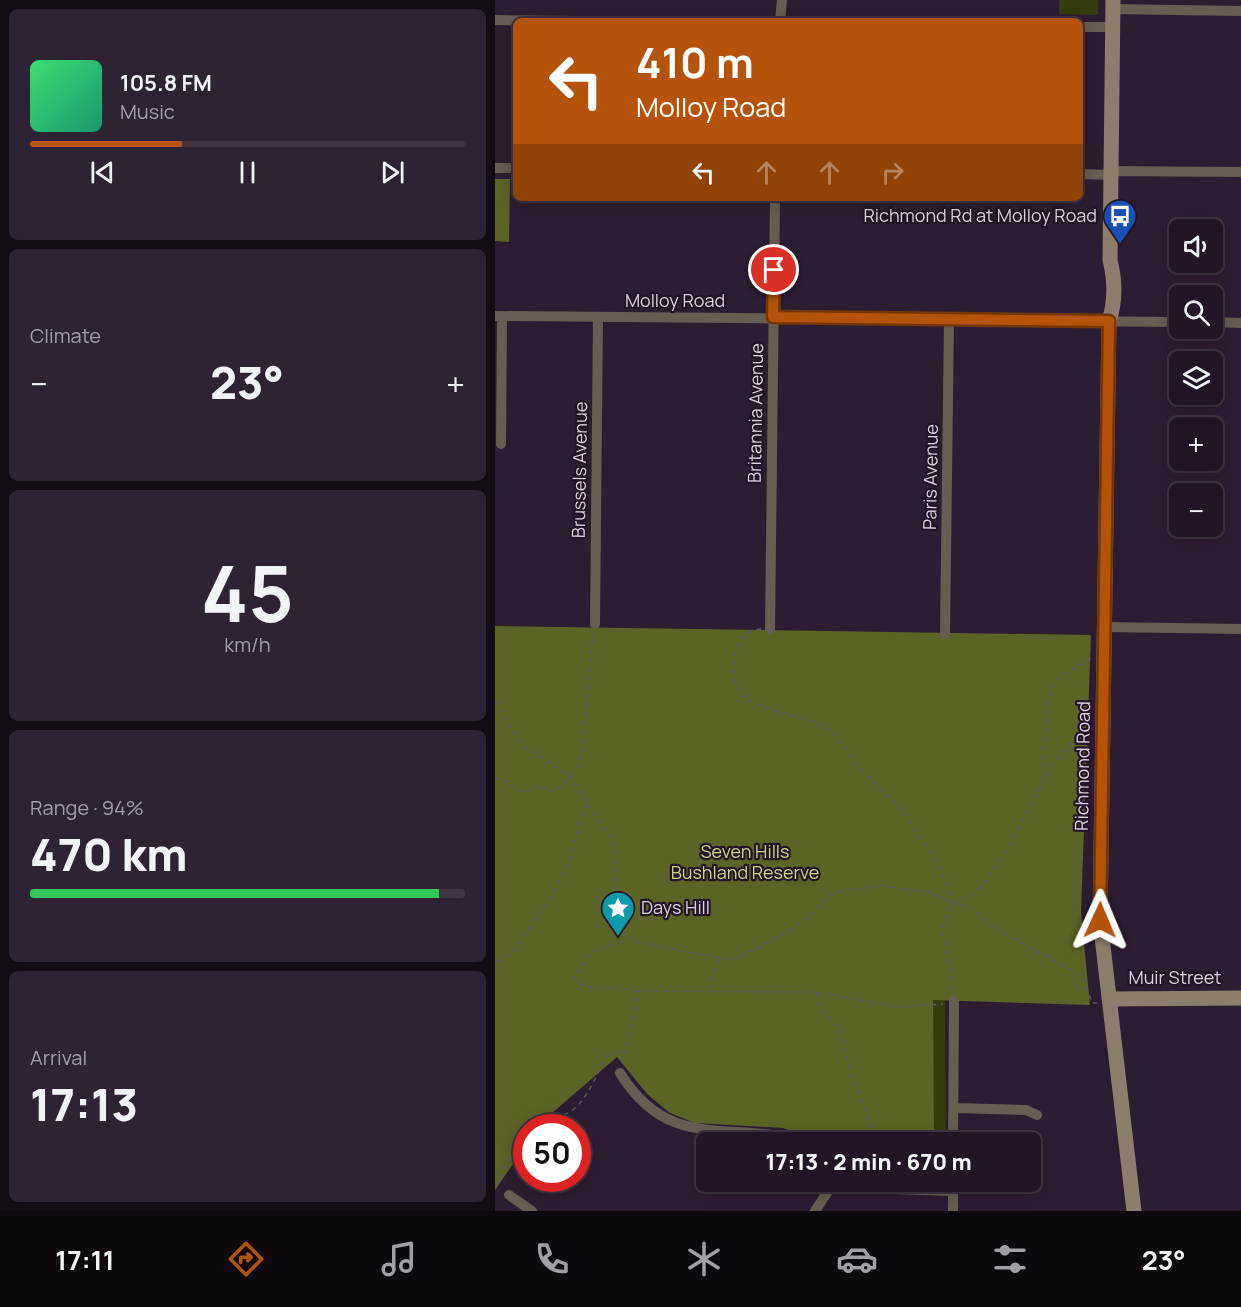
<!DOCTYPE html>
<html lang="en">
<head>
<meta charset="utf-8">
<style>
	:root { --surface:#221626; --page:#2e2332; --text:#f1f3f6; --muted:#a29fa7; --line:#3f3543; --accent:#b45309 }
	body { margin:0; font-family:Manrope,sans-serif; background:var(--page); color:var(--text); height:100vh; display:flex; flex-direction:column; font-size:22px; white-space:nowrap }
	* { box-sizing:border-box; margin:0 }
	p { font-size:20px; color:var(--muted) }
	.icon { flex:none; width:33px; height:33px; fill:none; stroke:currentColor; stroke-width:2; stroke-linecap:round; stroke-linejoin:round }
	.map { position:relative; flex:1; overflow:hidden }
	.details { display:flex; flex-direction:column; gap:9px; padding:9px; background:#130c15; width:495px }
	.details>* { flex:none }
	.banner { position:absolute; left:18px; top:18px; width:570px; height:183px; border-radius:9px; box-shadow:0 3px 15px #0003,0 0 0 2px var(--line); background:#b45309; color:#fff; overflow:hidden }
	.controls { position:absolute; left:674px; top:219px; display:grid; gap:12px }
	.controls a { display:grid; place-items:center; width:54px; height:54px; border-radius:9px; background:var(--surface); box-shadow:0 3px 15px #0003,0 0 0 2px var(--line); font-size:30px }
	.speed { position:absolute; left:18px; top:1114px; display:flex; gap:12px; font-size:30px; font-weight:700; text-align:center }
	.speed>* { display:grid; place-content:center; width:78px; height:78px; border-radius:50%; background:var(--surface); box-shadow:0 3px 15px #0003,0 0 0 2px var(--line); line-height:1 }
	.speed .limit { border:9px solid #d22; background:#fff; color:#111 }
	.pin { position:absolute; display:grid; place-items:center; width:51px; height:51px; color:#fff; margin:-26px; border:3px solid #fff; border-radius:50%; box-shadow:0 2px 6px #0007 }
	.me { position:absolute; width:66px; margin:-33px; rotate:1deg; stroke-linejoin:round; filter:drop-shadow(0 0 4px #0008) }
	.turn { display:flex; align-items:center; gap:21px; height:126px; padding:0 24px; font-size:27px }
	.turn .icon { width:78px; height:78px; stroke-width:2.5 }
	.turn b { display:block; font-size:42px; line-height:51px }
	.lanes { display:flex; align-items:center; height:57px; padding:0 24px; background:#0003; justify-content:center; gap:30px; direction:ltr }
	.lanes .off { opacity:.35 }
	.big { font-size:45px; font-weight:800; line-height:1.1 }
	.details .widget { flex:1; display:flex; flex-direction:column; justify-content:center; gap:9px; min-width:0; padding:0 21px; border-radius:9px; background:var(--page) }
	.details .dial { align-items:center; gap:0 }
	.dial b { font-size:78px; line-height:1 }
	.song { display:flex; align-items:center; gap:18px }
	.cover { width:72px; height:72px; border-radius:9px; background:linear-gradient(135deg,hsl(140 70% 55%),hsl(160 70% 35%)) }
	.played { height:6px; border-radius:3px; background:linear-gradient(90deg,var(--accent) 35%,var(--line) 35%) }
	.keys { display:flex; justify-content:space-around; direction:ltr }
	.heat { display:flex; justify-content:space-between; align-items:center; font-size:33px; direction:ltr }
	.charge { height:9px; border-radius:4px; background:linear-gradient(90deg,#34c759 94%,var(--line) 0) }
	.trip { position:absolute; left:201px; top:1132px; width:345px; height:60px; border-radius:9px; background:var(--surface); box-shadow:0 3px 15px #0003,0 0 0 2px var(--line); font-weight:800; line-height:60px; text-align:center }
	.tab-bar { display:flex; height:96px; justify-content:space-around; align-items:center; background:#0e090f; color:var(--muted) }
	.tab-bar .icon { width:42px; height:42px }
	.tab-bar .on { color:var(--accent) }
	.tab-bar b { font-size:27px; color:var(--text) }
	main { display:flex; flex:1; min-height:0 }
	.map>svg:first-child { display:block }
	.green { fill:#373c0e }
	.forest { fill:#5c6327 }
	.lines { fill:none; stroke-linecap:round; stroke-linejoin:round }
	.path { stroke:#635568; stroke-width:1.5; stroke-dasharray:4.5 4.5; stroke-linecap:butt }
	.street { stroke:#665e53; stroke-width:10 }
	.secondary { stroke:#8b7e6d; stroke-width:15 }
	.route-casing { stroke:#753606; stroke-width:15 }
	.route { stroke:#b45309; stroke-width:10 }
	.labels { text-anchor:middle; stroke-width:4.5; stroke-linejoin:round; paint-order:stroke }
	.poi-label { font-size:18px; fill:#dad0de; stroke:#231428; text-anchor:end }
	.street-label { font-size:18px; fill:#dad0de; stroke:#231428 }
	.park-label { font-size:18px; fill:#cad67e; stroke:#231428 }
</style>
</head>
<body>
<main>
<section class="details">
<div class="widget">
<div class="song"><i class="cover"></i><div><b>105.8 FM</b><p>Music</p></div></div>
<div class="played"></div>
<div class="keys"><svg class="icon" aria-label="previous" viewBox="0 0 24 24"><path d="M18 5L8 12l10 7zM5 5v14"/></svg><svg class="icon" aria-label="pause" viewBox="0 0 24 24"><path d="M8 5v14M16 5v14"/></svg><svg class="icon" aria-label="next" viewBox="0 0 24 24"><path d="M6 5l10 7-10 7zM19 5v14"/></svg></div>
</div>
<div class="widget"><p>Climate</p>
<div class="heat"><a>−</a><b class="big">23°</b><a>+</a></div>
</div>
<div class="widget dial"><b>45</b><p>km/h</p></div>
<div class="widget"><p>Range · 94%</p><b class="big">470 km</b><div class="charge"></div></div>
<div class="widget"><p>Arrival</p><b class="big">17:13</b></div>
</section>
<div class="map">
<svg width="746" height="1211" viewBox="0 0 746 1211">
	<rect width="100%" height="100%" fill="#2d1d32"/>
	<!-- green -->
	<path class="green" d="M564,0H603V15L564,14Z
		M437,1000H450L451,1143H434L439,1132Z"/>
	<!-- forest -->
	<path class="forest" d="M0,179H15L14,242L0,241Z
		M0,626L596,635L586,912L595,1005L438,1000L439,1132L434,1143H324L288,1128L200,1123L175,1113L152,1094L122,1057L49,1120L43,1128H32L31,1145L0,1190Z"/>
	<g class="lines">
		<!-- path -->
		<path class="path" d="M266,629C237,630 231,677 248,695C266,713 306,713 329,727C345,736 353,755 365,769C378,784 394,796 407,811C428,837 449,871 458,903
			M0,701L29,746L75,776L94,804L89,809L75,861L59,892L22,947L0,965
			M550,777L548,762L556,688L563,678L597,658
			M0,779L7,778L27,793L43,786L61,792L79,772L87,755L98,634
			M94,804L121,847L120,889L130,935L141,942L236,960L262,949L290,933L310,920L338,894L349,890L389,886L437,893L459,904L474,906L498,927L580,972L589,980L597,1003H602
			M214,990L223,960
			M456,990C455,984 457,978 456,972C454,952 443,933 452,914C459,898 477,898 487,886C527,838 543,772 588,729H596
			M141,991L320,992L407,1007L448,1004
			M321,993L329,1013L344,1028L355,1070L377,1127L374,1143
			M127,1063C131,1039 144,1017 141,991C121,985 98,993 81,981L80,976L96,953L126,942L129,936
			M46,1128C59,1115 70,1117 79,1109C94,1096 102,1073 112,1056L128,1051
			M0,1185L16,1157L32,1143"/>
		<!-- street -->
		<path class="street" d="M618,9L746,11
			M0,20L80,21
			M285,21L287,0
			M585,27H617
			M0,168H21
			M616,171L746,172
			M585,174L616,175
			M0,316L684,322
			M717,322L746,323
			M6,444L7,316
			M100,624L103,317
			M610,627L746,629
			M275,629L280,198
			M450,634L454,321
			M125,1073C160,1129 197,1130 257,1133C274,1134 292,1136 308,1143
			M459,1108L531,1110L542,1115
			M458,1143L459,1001
			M377,1182L399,1189L458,1191
			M458,1182V1211
			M14,1195L37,1211
			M320,1211L339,1182"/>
		<!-- secondary -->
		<path class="secondary" d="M618,0L615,260C620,280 621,300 614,321L605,920L639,1211
			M614,999L746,998"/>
	</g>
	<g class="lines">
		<!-- route casing -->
		<g class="route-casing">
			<path id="route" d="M279,270L278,317L614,321L605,920"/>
		</g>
		<!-- route -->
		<use href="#route" class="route"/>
	</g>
	<!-- icons -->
	<defs>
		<g id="bus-pin" transform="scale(1.725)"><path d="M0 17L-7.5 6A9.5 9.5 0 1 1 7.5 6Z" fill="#1a4fb4" stroke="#231428"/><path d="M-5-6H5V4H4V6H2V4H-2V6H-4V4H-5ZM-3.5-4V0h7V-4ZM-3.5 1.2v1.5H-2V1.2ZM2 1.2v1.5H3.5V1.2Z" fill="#fff"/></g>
		<g id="sight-pin" transform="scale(1.725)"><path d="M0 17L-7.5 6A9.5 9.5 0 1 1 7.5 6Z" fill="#0f9aa8" stroke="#231428"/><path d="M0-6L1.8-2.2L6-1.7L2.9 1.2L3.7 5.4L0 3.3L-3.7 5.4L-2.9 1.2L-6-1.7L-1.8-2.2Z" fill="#fff"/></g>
	</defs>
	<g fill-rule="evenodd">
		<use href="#bus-pin" x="625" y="216"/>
		<use href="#sight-pin" x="123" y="908"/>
	</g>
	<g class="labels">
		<!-- poi labels -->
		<g class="poi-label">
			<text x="602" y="222">Richmond Rd at Molloy Road</text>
			<text x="146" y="914" text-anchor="start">Days Hill</text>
		</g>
		<!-- street labels -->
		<g class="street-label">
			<text x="180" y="307">Molloy Road</text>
			<text transform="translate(261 413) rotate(-89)" y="6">Britannia Avenue</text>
			<text transform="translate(85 470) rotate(-89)" y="6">Brussels Avenue</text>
			<text transform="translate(436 477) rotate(-89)" y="6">Paris Avenue</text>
			<text transform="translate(588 766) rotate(-89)" y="6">Richmond Road</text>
			<text x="680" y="984">Muir Street</text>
		</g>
		<!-- park labels -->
		<g class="park-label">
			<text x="250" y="858">Seven Hills<tspan x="250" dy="21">Bushland Reserve</tspan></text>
		</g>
	</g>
</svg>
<div class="controls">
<a><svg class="icon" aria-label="sound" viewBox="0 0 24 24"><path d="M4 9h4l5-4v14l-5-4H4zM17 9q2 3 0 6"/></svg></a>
<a><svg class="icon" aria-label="search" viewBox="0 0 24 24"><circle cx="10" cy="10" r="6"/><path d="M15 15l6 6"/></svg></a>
<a><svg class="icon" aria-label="layers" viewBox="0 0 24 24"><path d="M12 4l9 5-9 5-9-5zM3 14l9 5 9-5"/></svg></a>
<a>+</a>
<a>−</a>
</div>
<div class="speed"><div class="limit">50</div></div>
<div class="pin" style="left:279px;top:270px;background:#d93025"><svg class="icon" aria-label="arrive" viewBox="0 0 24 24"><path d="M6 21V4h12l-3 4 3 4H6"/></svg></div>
<svg class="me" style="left:605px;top:920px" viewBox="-20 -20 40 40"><path d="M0-17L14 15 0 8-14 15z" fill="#b45309" stroke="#fff" stroke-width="4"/></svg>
<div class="trip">17:13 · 2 min · 670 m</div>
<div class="banner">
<div class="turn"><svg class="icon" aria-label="left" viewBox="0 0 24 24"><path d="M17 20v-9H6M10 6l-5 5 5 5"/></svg><div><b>410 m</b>Molloy Road</div></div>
<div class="lanes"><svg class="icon" aria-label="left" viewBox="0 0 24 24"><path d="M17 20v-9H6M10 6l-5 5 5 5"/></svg><svg class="icon off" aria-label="ahead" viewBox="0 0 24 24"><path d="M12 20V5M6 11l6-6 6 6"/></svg><svg class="icon off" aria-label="ahead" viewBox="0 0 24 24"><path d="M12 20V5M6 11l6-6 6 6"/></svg><svg class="icon off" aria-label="right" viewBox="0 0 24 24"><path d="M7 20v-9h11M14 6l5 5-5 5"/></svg></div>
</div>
</div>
</main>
<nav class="tab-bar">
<b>17:11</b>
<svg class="icon on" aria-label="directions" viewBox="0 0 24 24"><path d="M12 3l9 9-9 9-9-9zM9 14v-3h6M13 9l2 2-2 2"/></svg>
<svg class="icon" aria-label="music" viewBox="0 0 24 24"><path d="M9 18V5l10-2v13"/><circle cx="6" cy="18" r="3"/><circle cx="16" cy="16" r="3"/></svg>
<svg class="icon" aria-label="phone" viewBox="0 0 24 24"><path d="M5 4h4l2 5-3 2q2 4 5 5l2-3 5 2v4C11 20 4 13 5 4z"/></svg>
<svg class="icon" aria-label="climate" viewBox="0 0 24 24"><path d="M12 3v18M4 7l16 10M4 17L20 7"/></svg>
<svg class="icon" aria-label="car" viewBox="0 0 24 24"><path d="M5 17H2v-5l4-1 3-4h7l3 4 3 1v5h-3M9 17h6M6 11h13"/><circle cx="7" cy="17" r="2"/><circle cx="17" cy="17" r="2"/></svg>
<svg class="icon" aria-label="filters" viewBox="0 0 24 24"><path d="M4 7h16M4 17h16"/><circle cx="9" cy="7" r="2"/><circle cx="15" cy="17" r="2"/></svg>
<b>23°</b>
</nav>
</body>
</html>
